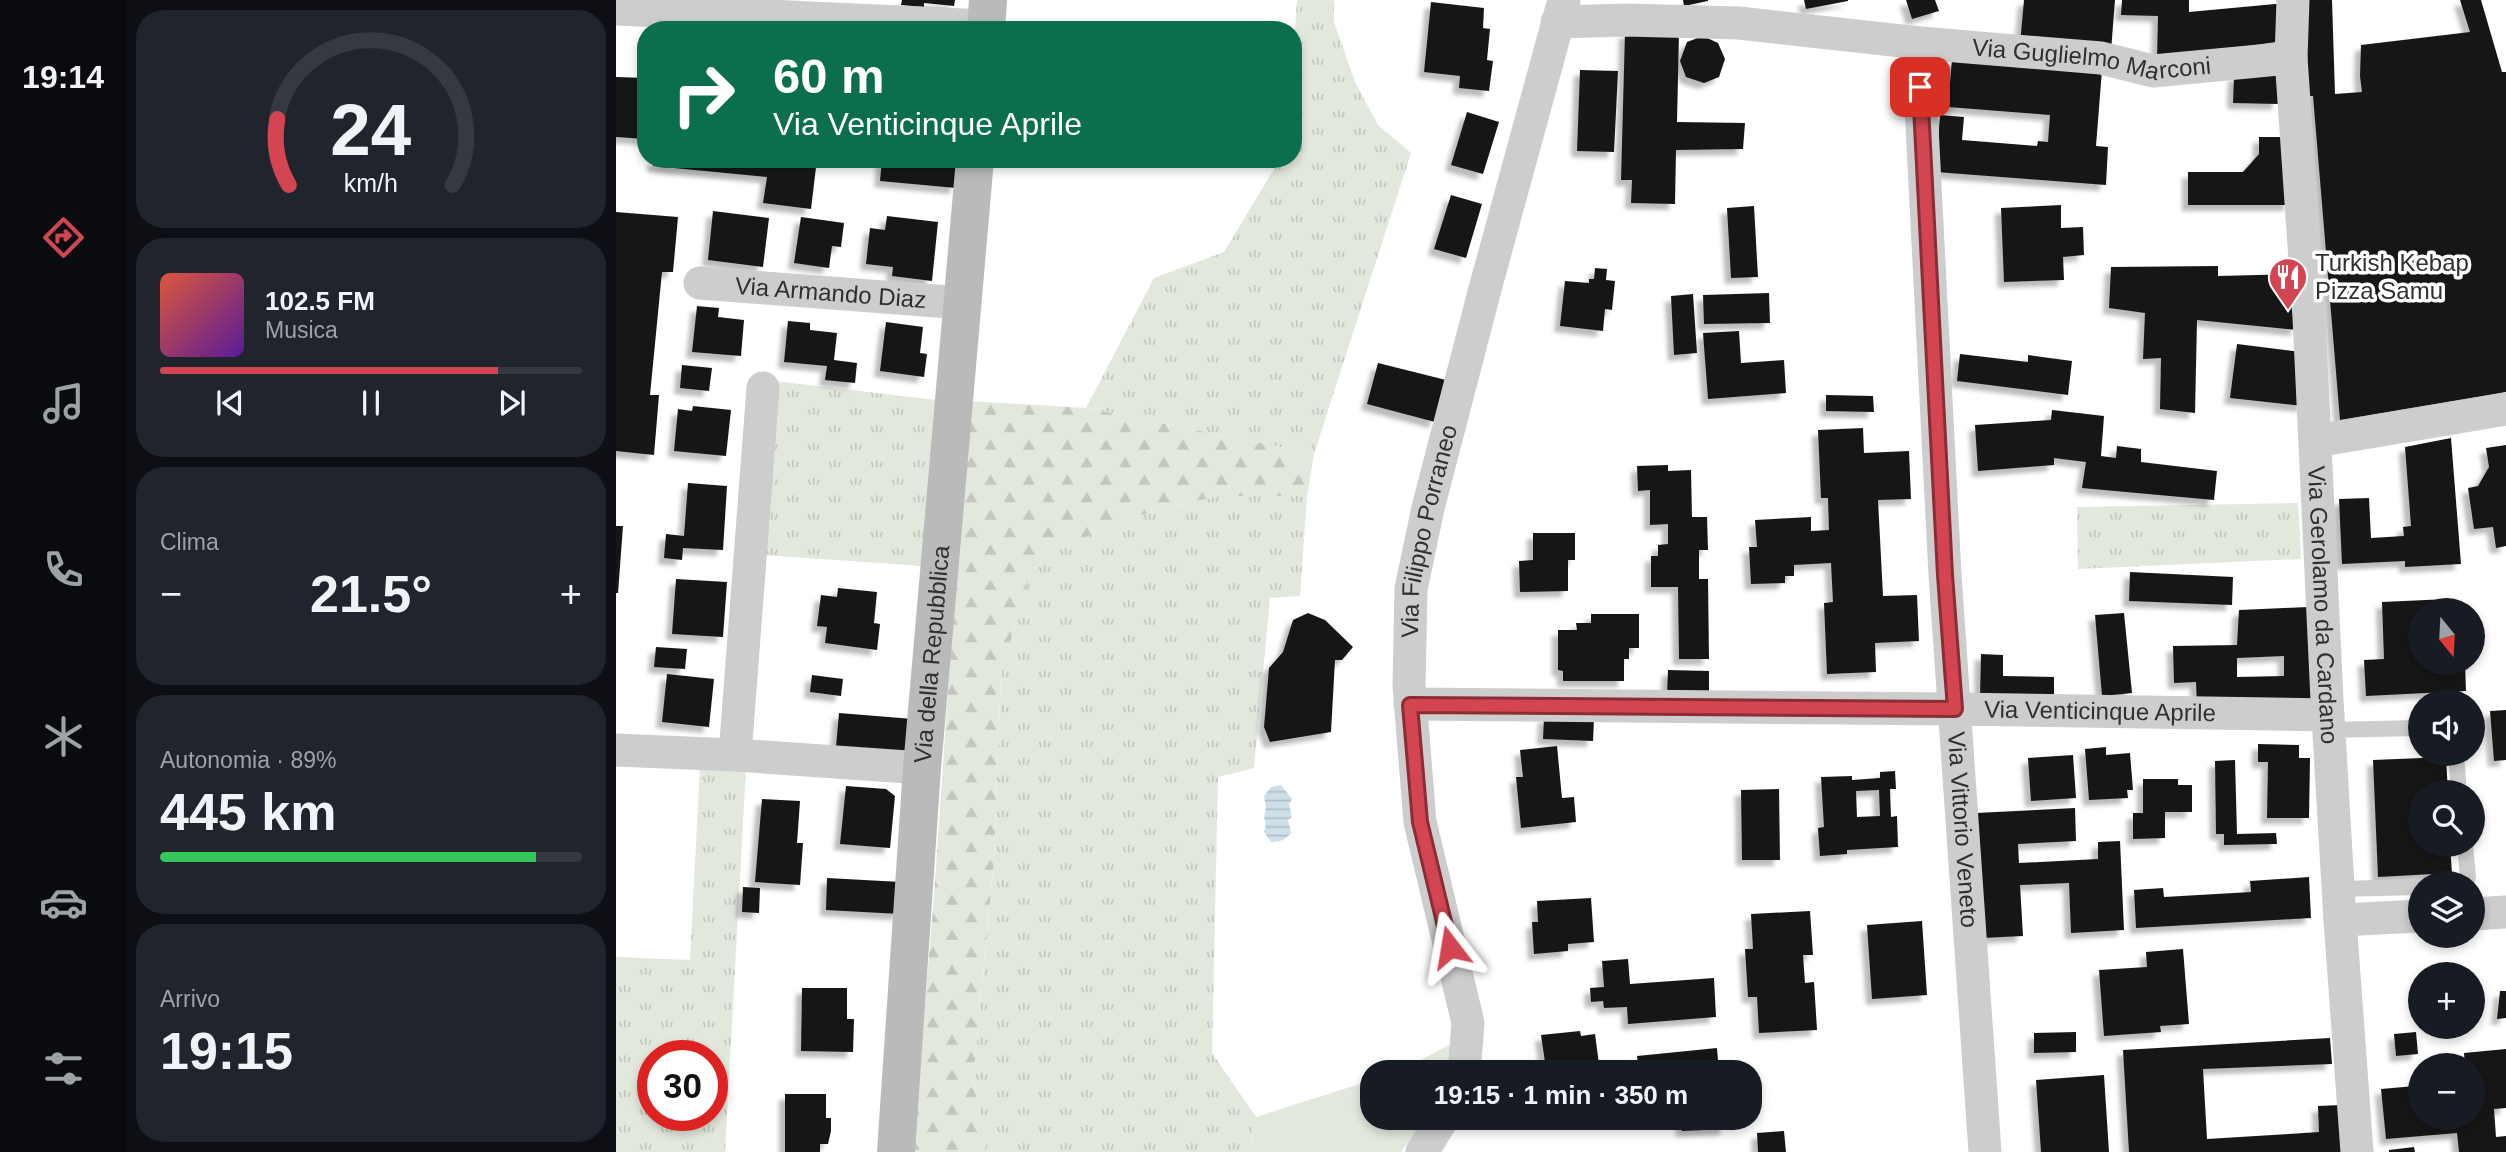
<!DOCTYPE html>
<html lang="it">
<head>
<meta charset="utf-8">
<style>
	:root { --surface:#171b24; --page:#20242c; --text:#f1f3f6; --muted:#9ea1a6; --line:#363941; --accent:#d44552 }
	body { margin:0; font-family:Helvetica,sans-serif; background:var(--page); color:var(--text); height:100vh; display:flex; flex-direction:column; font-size:26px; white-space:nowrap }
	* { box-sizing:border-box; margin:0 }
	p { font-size:23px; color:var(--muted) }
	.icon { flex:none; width:38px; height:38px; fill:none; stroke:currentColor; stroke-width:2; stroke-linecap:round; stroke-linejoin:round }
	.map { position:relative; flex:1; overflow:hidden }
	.details { display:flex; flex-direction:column; gap:10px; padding:10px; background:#0d0f14; width:490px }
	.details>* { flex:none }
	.top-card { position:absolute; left:21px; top:21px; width:665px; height:147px; border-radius:28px; box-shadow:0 4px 10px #0003; background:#0b6e4f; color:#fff; overflow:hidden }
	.needle { width:46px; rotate:162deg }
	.tools { position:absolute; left:1792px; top:598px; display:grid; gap:14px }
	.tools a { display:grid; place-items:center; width:77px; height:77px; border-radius:50%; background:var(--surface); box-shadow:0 4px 10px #0003; font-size:35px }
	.speed { position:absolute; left:21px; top:1040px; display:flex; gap:14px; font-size:35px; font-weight:700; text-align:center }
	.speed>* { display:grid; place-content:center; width:91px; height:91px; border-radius:50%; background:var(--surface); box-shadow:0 4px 10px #0003; line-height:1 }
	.speed .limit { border:10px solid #d22; background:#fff; color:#111 }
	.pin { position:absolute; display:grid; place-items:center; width:60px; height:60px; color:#fff; margin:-30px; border-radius:14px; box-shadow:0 4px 10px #0006 }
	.me { position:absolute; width:77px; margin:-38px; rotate:346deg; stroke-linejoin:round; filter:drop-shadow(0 0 5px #0008) }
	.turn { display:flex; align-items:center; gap:24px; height:147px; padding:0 21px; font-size:32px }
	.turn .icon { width:91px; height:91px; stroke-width:2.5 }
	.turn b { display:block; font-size:49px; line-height:60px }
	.big { font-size:52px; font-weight:700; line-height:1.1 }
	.details .card { flex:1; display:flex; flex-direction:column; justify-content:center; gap:10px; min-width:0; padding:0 24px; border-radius:28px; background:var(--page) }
	.details .dial { align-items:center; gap:0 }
	.dial svg { height:182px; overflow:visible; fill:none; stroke:var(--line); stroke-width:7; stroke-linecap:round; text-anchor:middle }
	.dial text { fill:var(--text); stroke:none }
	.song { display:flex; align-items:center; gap:21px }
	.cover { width:84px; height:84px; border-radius:10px; background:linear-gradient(135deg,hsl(10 70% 55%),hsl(270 70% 35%)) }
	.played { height:7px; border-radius:4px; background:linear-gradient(90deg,var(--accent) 80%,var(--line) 80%) }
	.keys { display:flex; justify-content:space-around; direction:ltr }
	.heat { display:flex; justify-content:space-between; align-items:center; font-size:38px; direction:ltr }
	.charge { height:10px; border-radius:5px; background:linear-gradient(90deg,#34c759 89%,var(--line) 0) }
	.trip { position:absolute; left:744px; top:1060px; width:402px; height:70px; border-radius:28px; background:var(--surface); box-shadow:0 4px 10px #0003; font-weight:700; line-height:70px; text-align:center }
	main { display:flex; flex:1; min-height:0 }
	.menu { display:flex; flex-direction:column; width:126px; justify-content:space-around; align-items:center; background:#090b0e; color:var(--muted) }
	.menu .icon { width:49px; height:49px }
	.menu .current { color:var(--accent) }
	.menu b { font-size:32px; color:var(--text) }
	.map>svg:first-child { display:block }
	.grass { fill:url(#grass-tufts); fill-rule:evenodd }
	.forest { fill:url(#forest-firs) }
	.green { fill:#e3e8dd }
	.water { fill:url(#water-rules) }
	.building { fill:#171717; fill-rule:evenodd; filter:url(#shadow) }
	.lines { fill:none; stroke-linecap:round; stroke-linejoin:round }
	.lane { stroke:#cdcdcd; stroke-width:16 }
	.street { stroke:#cdcdcd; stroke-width:33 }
	.secondary { stroke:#bababa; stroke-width:38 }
	.route-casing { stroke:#8a2d35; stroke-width:18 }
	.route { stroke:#d44552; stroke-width:12 }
	.labels { text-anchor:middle; stroke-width:7; stroke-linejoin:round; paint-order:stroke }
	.street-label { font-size:24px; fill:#303030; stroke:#fff }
	.poi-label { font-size:24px; fill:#303030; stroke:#fff; text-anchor:start }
</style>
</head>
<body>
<main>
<nav class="menu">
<b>19:14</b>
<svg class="icon current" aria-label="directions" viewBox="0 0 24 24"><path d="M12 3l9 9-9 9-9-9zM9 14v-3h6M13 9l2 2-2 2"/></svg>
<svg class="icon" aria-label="music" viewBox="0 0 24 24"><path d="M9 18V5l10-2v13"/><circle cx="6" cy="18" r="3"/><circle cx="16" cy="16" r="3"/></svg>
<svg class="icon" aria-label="phone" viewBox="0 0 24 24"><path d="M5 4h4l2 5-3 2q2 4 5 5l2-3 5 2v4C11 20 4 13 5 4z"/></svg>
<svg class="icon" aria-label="climate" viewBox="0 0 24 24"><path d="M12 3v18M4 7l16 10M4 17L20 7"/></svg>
<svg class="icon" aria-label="car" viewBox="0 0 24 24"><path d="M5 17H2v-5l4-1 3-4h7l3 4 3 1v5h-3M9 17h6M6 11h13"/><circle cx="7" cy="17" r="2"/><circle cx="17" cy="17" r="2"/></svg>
<svg class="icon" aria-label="filters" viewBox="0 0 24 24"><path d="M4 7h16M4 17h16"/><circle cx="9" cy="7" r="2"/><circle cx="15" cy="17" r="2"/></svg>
</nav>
<section class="details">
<div class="card dial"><svg viewBox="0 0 100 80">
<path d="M14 69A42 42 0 1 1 86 69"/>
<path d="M14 69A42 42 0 0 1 9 40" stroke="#d44552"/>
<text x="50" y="56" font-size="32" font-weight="700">24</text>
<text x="50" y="72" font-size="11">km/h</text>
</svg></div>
<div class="card">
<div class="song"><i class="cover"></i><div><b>102.5 FM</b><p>Musica</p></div></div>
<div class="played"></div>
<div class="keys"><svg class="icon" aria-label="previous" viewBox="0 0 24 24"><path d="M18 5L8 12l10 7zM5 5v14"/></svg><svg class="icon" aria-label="pause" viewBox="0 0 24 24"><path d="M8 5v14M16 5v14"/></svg><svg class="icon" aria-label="next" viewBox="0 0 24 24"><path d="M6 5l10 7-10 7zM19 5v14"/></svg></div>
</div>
<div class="card"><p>Clima</p>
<div class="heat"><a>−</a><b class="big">21.5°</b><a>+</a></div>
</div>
<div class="card"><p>Autonomia · 89%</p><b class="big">445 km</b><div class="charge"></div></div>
<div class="card"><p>Arrivo</p><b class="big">19:15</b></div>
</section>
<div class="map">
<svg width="1890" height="1152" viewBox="0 0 1890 1152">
	<defs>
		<pattern id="grass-tufts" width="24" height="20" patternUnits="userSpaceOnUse" patternTransform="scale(1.75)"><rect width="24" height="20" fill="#e3e8dd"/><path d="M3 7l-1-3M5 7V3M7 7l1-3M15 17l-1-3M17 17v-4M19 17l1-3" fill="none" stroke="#c3c7be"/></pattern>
		<pattern id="forest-firs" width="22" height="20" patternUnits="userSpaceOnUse" patternTransform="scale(1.75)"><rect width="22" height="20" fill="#e3e8dd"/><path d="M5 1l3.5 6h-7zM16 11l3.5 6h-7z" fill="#c3c7be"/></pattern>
		<pattern id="water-rules" width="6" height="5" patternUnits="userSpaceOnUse" patternTransform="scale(1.75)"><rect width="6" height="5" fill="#cedfe9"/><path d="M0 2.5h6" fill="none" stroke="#b1c0c8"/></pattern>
		<filter id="shadow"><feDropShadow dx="-6" dy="6" stdDeviation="2" flood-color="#0004"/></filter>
	</defs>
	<rect width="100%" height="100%" fill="#fff"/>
	<!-- grass -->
	<path class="grass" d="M681,0H718V22L739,82L762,125L795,153L698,454L470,408L538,278L608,252L664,159H677V58Z
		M159,381L320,400L307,566L147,555Z
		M601,496H691L684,596L654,598L638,768L602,777L596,1053L640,1117L634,1152H371L357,1080L378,858L385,673L415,572L444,548L514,518Z
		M1682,503L1685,559L1462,569L1461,507Z
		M84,766L130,768L109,1152H0V957L74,960ZM37,1055H96V1115H37Z"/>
	<!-- forest -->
	<path class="forest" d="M352,401L470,408L698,454L691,496H601L514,518L444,548L415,572L385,673L378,858L357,1080L371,1152H297L318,895Z"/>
	<!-- green -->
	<path class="green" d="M842,1040L835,1073H780L784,1071Z
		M756,1080V1118H811L785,1152H634L640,1117Z"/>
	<!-- water -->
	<path class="water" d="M665,785L676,799L673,804L676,817L672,820L675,833C669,840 664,842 655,842L648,832L650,823L648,818L650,807L648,796L655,787Z"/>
	<!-- building -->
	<path class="building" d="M286,0H339L338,6L308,3V7L285,5Z
		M1067,0H1092V1L1068,6Z
		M1188,0H1232V1L1190,9Z
		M1290,0H1319L1323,11L1296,19Z
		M1408,0H1499L1495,51L1404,44Z
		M1506,0H1573V12L1670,3L1667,41L1541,59L1542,16L1505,15Z
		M1688,0H1716L1719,94L1746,92L1744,76L1745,45L1854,32L1844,0H1865L1886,72H1890V392L1724,420L1697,96H1691Z
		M815,2L868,8L867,28L874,29L871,60L877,61L873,91L843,88L844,76L808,72Z
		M1009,32L1063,33L1061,122L1129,123L1127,149L1060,150L1059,204L1015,203L1016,180H1005Z
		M1087,36L1102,43L1109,59L1103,77L1088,83L1070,77L1064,61L1071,42Z
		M1336,59L1486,70L1480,146L1492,147L1490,185L1320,172L1324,115L1348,117L1346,140L1421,146L1422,141L1432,142L1434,115L1332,107Z
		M964,70L1002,71L998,152L961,151Z
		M1618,75L1663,76L1662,104L1617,103Z
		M0,77L30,78L29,139L0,137Z
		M851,112L883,122L867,174L835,165Z
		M1643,137H1673L1674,205H1572V172H1627L1643,154Z
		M38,159H201L195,209L147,203L151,177L37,166Z
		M266,159H343L340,188L264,181Z
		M835,195L866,204L850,258L818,249Z
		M1445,205V228L1467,227L1468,255L1447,257L1448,280L1388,282L1385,208Z
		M1138,206L1142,277L1115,278L1111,208Z
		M97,211L153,218L147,267L92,260Z
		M0,212L62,217L57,272H46L34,395H43L38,455L0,451Z
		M271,216L322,222L316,281L276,276L277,267L250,264L254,228L269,230Z
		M185,217L228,223L225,247L216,246L213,268L178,263Z
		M1602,266V276L1681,274V330L1581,320L1579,413L1544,409L1545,358L1527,359L1529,313L1493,308L1495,267Z
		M979,268L991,269L990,280L999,281L996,310L989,309L987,331L944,326L949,281L973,283V279H978Z
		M1153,293L1154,323L1088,324L1087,295Z
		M1077,294L1081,353L1058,355L1055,296Z
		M81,306L103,308L102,317L128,320L125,356L76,352Z
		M172,321L194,323V330L221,333L218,360L241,363L239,383L209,380L211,366L168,362Z
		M270,322L307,327L304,353L311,354L308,377L264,371Z
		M1123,331L1125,363L1168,360L1170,393L1092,399L1087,333Z
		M1621,344L1686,352L1688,406L1614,398Z
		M1344,354L1412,362V355L1456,361L1452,395L1341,381Z
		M762,363L830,380L819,422L751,404Z
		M66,365L96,368L93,391L64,388Z
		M1210,395L1257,396L1258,412L1210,411Z
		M77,406L115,410L110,456L58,451L62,409L76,411Z
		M1436,410L1488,416L1485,456L1500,458L1501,446L1525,449V462L1601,471L1598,500L1466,488L1470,462L1438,458V465L1362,471L1359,425L1435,420Z
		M1247,428L1248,453L1293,451L1295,499L1262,500L1267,596L1301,595L1303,641L1259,643L1260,672L1211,674L1208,603L1217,602L1215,563L1178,565V576H1169V583L1135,584L1133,547H1141L1139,520L1195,517V531L1213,530L1212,498H1205L1202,430Z
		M1835,438L1845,564L1789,567V561L1726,564L1723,499L1753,498L1755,538L1788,536L1787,527L1795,526L1789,447Z
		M1890,445V546L1880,548L1877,527L1858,529L1852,488L1862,486L1873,467L1870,448Z
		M1052,465V471L1075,470L1076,517H1091L1092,550H1083V579H1092L1093,659H1063L1062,587H1035V556H1042V545L1052,544V524L1034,525V490L1022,491L1021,466Z
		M72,483L111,486L107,550L67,548L66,560L48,558L50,534L68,536Z
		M0,526H7L2,593H0Z
		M917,533H959V560H952V591L904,592L903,561L917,560Z
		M1514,572L1617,577L1616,605L1513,601Z
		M60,579L111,582L107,637L56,634Z
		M222,588L261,592L258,623L264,624L261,650L209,643L211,627L201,626L205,595L221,597Z
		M1832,599L1833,611H1804V663H1849L1850,691L1750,696L1748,660L1768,659L1766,602Z
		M1693,607L1701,702L1581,706L1580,682L1558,683L1557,646L1621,645L1623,610ZM1668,656V676L1621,677V658Z
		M692,613L709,620L737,647L726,660H719L715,732L654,742L648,727L653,668L667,652L677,620Z
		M1508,613L1516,693L1486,696L1479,615Z
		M975,614H1023V648H1013V659H1008V681H947V671L942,670V630H961L960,623H975Z
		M40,647L71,649L69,669L38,667Z
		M1365,654L1387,655V676L1438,677V698H1364Z
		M1052,670L1093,671V696L1051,695Z
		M51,674L98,679L93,727L46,722Z
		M196,675L227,679L225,696L194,692Z
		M1890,710V760L1878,761L1874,711Z
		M223,713L297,719L295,753L220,747Z
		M928,717L978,719L977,741L927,739Z
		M1642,744L1683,745V758H1694L1693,818H1651L1652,762H1642Z
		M941,746L946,798L958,797L960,822L905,828L900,777H907L904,750Z
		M1490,747V755L1514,753L1517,790H1511L1512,798L1473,800L1469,749Z
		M1457,755L1460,798L1415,801L1412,758Z
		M1830,757L1832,793H1804V845H1834L1836,873L1762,877L1757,760Z
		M1619,760L1621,834L1660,833L1661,844L1608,845V834H1600L1599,761Z
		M1279,771L1280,789H1274L1275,817L1281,816L1282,847L1231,850V854L1204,856L1202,828L1208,827L1205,777L1236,776V780L1264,778V772ZM1263,790L1264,816L1241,817L1240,791Z
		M1527,779H1562V785H1576V812H1549V838L1517,839V813H1527Z
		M230,786L270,789L279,796L274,848L224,844Z
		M1163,789L1164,860H1126L1125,790Z
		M146,799L184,801L181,843H187L184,885L139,882Z
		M1459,808L1460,841L1402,844L1403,863L1482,859V842L1504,841L1508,930L1455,933L1453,883L1404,885L1407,936L1366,938L1360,813Z
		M1693,877L1695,918L1520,928L1518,890L1547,888L1548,897L1635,892L1634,881Z
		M211,878L285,882L284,914L210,910Z
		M127,887L144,888L143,913L126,912Z
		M975,898L978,942L952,944V951L918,954L916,922H922L921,901Z
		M1194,911L1197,955H1187L1189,983L1198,982L1201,1030L1143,1033L1141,997H1132L1129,949H1137L1135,914Z
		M1306,921L1311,995L1256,999L1251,925Z
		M1567,949L1573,1024L1544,1026L1545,1032L1488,1036L1483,970L1531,967L1530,952Z
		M1012,959L1014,984L1098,978L1100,1017L1012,1024L1011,1007L988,1008L987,1001L975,1002L974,988L988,987L986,961Z
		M186,988H231V1019H238L237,1052L185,1051Z
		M1884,991H1890V1018L1881,1019Z
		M964,1031L965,1036L979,1034L983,1064L970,1065L971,1073H923L921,1063L929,1062L925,1035Z
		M1460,1032V1052L1418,1053V1033Z
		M1800,1032L1802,1054L1780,1056L1778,1034Z
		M1714,1038L1716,1064L1587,1069L1591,1139L1703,1132L1702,1106L1725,1105L1728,1152H1513L1507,1050Z
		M1101,1048L1103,1073H1023L1021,1056Z
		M1890,1049V1108L1878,1109L1880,1137L1890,1136V1152H1843L1841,1133L1770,1139L1765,1089L1799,1086L1800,1105L1804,1104V1118H1857V1066H1849L1848,1053Z
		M1488,1075L1493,1152H1425L1420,1080Z
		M169,1094H210V1118H215V1131L212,1144H204V1152H169Z
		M1065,1118H1110V1129L1066,1131Z
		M1168,1131L1170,1152H1142L1141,1133Z
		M1798,1147L1799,1152H1773V1150Z"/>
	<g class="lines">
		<!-- lane -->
		<path class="lane" d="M1712,730L1804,728
			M1840,754L1843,793
			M1845,884L1852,877L1849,845
			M1722,889L1804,887"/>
		<!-- street -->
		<g class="street">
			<path id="s1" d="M1677,0L1675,58L1693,317L1711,700L1724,920L1741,1152"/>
			<path d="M0,9L370,26"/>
			<path id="s2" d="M941,22L1011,20L1123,23L1304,43L1485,58L1537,71L1675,58"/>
			<path id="s3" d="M1304,43V87L1329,575L1369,1152"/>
			<path id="s4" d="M84,283L347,303"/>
			<path d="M1700,441L1890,409"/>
			<path id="s5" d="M794,704L1339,709L1712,715"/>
			<path d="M0,750L119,755L306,768"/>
			<path d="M119,755L147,388"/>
			<path d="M1857,914L1890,912"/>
			<path d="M1724,920L1804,916"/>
			<path id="s6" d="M848,1073L852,1023L804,822L793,686L795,589L812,508L869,289L948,0"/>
			<path d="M806,1152L827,1118"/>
		</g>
		<!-- secondary -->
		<g class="secondary">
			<path d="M370,30L372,0"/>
			<path id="s7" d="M280,1152L306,768L359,159"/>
		</g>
	</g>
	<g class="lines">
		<!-- route casing -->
		<g class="route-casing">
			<path id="route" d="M834,947L804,822L794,705L1339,709L1329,575L1304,87"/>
		</g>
		<!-- route -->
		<use href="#route" class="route"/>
	</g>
	<!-- icons -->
	<defs>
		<g id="restaurant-pin" transform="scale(2.0125)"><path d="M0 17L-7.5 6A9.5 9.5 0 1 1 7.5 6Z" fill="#d44552" stroke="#fff"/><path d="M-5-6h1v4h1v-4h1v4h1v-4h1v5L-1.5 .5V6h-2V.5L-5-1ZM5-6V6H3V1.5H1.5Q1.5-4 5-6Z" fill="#fff"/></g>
	</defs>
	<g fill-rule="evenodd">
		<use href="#restaurant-pin" x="1672" y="277"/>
	</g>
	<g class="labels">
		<!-- street labels -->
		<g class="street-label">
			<text dy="8" stroke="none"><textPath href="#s2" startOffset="537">Via Guglielmo Marconi</textPath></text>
			<text dy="8" stroke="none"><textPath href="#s4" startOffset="131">Via Armando Diaz</textPath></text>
			<text dy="8" stroke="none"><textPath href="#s6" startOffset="550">Via Filippo Porraneo</textPath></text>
			<text dy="8" stroke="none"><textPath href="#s1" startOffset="606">Via Gerolamo da Cardano</textPath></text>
			<text dy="8" stroke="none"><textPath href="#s7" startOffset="499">Via della Repubblica</textPath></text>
			<text dy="8" stroke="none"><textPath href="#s5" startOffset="690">Via Venticinque Aprile</textPath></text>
			<text dy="8" stroke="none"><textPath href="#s3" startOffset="788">Via Vittorio Veneto</textPath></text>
		</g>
		<!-- poi labels -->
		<g class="poi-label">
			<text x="1699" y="271">Turkish Kebap<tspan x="1699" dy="28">Pizza Samu</tspan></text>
		</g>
	</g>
</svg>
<div class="tools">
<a><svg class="needle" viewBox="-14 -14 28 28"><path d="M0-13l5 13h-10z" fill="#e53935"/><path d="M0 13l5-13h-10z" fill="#9ea1a6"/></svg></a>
<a><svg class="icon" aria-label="sound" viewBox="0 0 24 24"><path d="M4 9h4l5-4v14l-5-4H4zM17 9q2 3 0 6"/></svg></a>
<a><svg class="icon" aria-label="search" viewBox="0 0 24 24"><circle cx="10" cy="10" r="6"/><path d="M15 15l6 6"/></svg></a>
<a><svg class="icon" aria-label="layers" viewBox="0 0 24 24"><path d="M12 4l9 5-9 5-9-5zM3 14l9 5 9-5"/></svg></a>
<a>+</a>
<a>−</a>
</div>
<div class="speed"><div class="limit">30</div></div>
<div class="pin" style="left:1304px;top:87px;background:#d93025"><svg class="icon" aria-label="arrive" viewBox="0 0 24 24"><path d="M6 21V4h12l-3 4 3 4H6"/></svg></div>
<svg class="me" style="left:834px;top:947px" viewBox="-20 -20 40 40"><path d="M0-17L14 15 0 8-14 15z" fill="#d44552" stroke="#fff" stroke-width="4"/></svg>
<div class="trip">19:15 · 1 min · 350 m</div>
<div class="top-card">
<div class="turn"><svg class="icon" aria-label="right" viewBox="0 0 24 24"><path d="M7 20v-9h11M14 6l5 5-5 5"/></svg><div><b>60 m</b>Via Venticinque Aprile</div></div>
</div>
</div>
</main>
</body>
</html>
